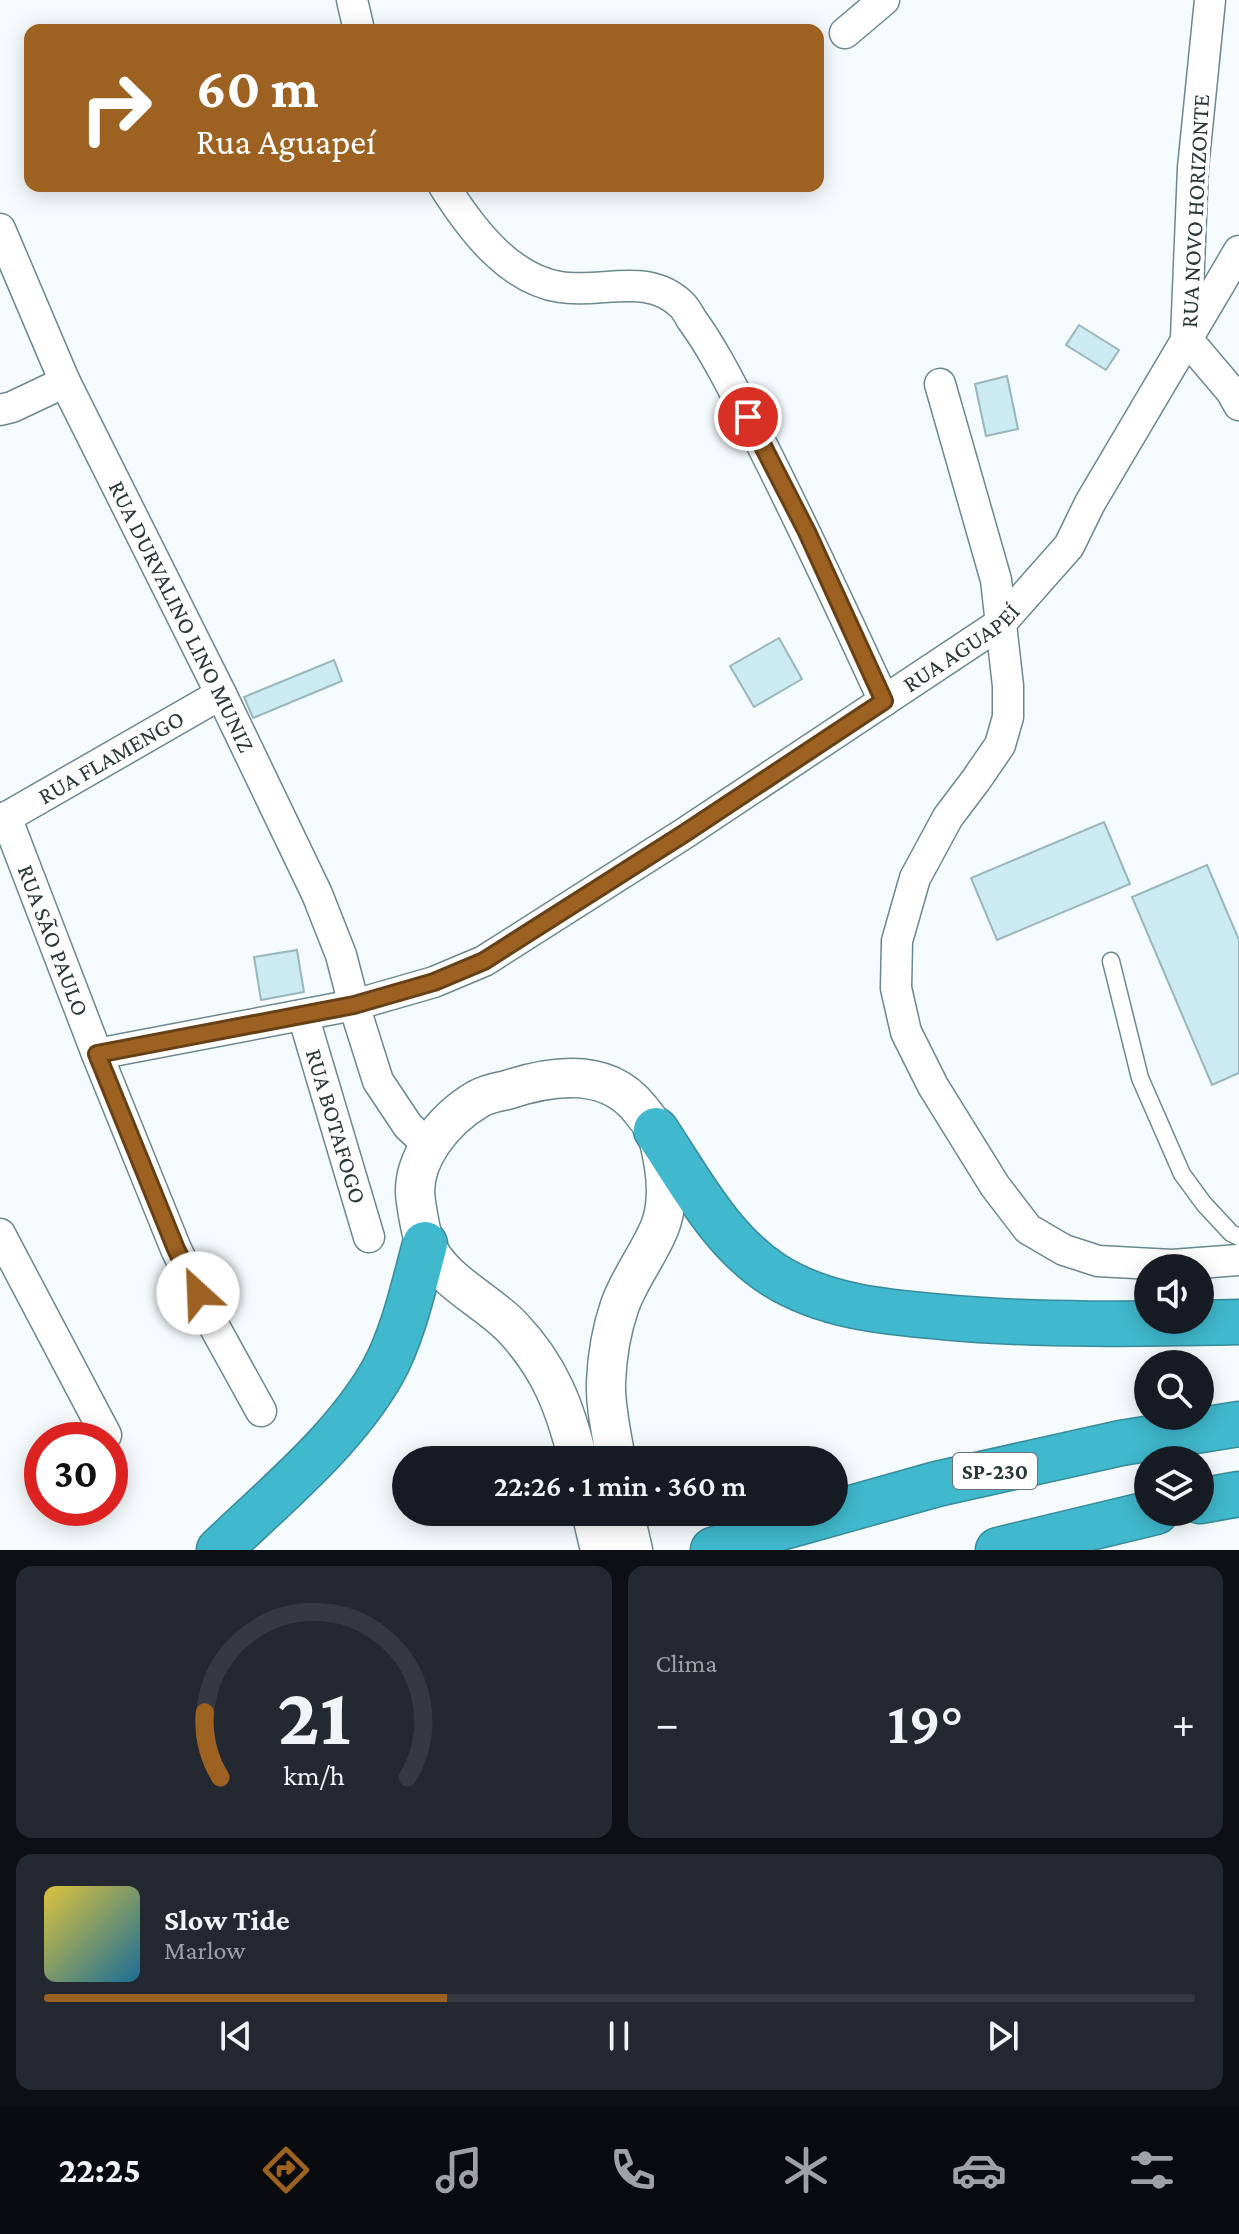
<!DOCTYPE html>
<html lang="pt">
<head>
<meta charset="utf-8">
<style>
	:root { --surface:#171b24; --page:#242831; --text:#f1f3f6; --muted:#9ea1a6; --line:#363941; --accent:#9d6222 }
	body { margin:0; font-family:"Crimson Pro",serif; background:var(--page); color:var(--text); height:100vh; display:flex; flex-direction:column; font-size:30px; white-space:nowrap }
	* { box-sizing:border-box; margin:0 }
	p { font-size:26px; color:var(--muted) }
	.icon { flex:none; width:44px; height:44px; fill:none; stroke:currentColor; stroke-width:2; stroke-linecap:round; stroke-linejoin:round }
	.map { position:relative; height:1550px; overflow:hidden }
	.sheet { display:flex; flex-direction:column; gap:16px; padding:16px; background:#0d0f14; flex:1 }
	.sheet>* { flex:none }
	.banner { position:absolute; left:24px; top:24px; width:800px; height:168px; border-radius:16px; box-shadow:0 4px 20px #0003; background:#9d6222; color:#fff; overflow:hidden }
	.fabs { position:absolute; left:1134px; top:1254px; display:grid; gap:16px }
	.fabs a { display:grid; place-items:center; width:80px; height:80px; border-radius:50%; background:var(--surface); box-shadow:0 4px 20px #0003; font-size:40px }
	.speed { position:absolute; left:24px; top:1422px; display:flex; gap:16px; font-size:40px; font-weight:700; text-align:center }
	.speed>* { display:grid; place-content:center; width:104px; height:104px; border-radius:50%; background:var(--surface); box-shadow:0 4px 20px #0003; line-height:1 }
	.speed .limit { border:12px solid #d22; background:#fff; color:#111 }
	.pin { position:absolute; display:grid; place-items:center; width:68px; height:68px; color:#fff; margin:-34px; border:4px solid #fff; border-radius:50%; box-shadow:0 2px 8px #0007 }
	.me { position:absolute; width:88px; margin:-44px; rotate:335deg; stroke-linejoin:round; filter:drop-shadow(0 0 6px #0008) }
	.turn { display:flex; align-items:center; gap:28px; height:168px; padding:0 40px; font-size:36px }
	.turn .icon { width:104px; height:104px; stroke-width:2.5 }
	.turn b { display:block; font-size:56px; line-height:68px }
	.big { font-size:60px; font-weight:600; line-height:1.1 }
	.sheet .widget { flex:1; display:flex; flex-direction:column; justify-content:center; gap:12px; min-width:0; padding:0 28px; border-radius:16px; background:var(--page) }
	.sheet .dial { align-items:center; gap:0 }
	.dial svg { height:208px; overflow:visible; fill:none; stroke:var(--line); stroke-width:7; stroke-linecap:round; text-anchor:middle }
	.dial text { fill:var(--text); stroke:none }
	.song { display:flex; align-items:center; gap:24px }
	.cover { width:96px; height:96px; border-radius:12px; background:linear-gradient(135deg,hsl(50 70% 55%),hsl(200 70% 35%)) }
	.played { height:8px; border-radius:4px; background:linear-gradient(90deg,var(--accent) 35%,var(--line) 35%) }
	.keys { display:flex; justify-content:space-around; direction:ltr }
	.heat { display:flex; justify-content:space-between; align-items:center; font-size:44px; direction:ltr }
	.sheet .tiles { flex:1; display:grid; gap:16px; grid-template-columns:1fr 1fr }
	.widget:last-child { grid-column:span 2 }
	.trip { position:absolute; left:392px; top:1446px; width:456px; height:80px; border-radius:40px; background:var(--surface); box-shadow:0 4px 20px #0003; font-weight:600; line-height:80px; text-align:center }
	.tab-bar { display:flex; height:128px; justify-content:space-around; align-items:center; background:#090b0e; color:var(--muted) }
	.tab-bar .icon { width:56px; height:56px }
	.tab-bar .current { color:var(--accent) }
	.tab-bar b { font-size:36px; color:var(--text) }
	.map>svg:first-child { display:block }
	.building { fill:#cceaf1; stroke:#98b6bc; stroke-width:2 }
	.lines { fill:none; stroke-linecap:round; stroke-linejoin:round }
	.service-casing { stroke:#6c888e; stroke-width:19 }
	.minor-casing { stroke:#6c888e; stroke-width:33 }
	.tertiary-casing { stroke:#6c888e; stroke-width:41 }
	.motorway-casing { stroke:#398b9a; stroke-width:47 }
	.service { stroke:#fff; stroke-width:16 }
	.minor { stroke:#fff; stroke-width:30 }
	.tertiary { stroke:#fff; stroke-width:38 }
	.motorway { stroke:#40b8cd; stroke-width:44 }
	.route-casing { stroke:#664016; stroke-width:20 }
	.route { stroke:#9d6222; stroke-width:14 }
	.labels { text-anchor:middle; stroke-width:8; stroke-linejoin:round; paint-order:stroke }
	.shield { fill:#fff; stroke:#6b7475; stroke-width:2 }
	.shield-label { font-size:22px; font-weight:bold; fill:#2b383a }
	.street-label { font-size:24px; fill:#2b383a; stroke:#fff }
</style>
</head>
<body>
<div class="map">
<svg width="1239" height="1550" viewBox="0 0 1239 1550">
	<rect width="100%" height="100%" fill="#f5fbfd"/>
	<!-- building -->
	<path class="building" d="M1079,325L1119,350L1106,370L1066,345Z
		M1007,376L1018,429L986,436L975,384Z
		M779,638L802,679L754,707L730,666Z
		M334,660L342,681L253,718L244,697Z
		M1104,822L1130,884L997,940L971,878Z
		M1207,865L1239,940V1073L1212,1085L1132,897Z
		M297,950L304,992L261,1000L254,957Z"/>
	<g class="lines">
		<!-- service casing -->
		<g class="service-casing">
			<path id="service" d="M1111,961L1140,1078L1182,1174L1204,1204L1231,1233L1239,1237"/>
		</g>
		<!-- minor casing -->
		<g class="minor-casing">
			<g id="minor">
				<path d="M352,0L359,30"/>
				<path d="M1210,0L1193,168L1186,338L1231,391L1239,405"/>
				<path d="M845,33L884,0"/>
				<path d="M444,186C470,227 508,279 560,287C602,294 647,271 682,305C686,309 689,315 692,320C711,346 726,375 741,404C792,502 838,601 884,701"/>
				<path id="s1" d="M0,229L65,382L221,694L317,894L341,955L354,1005L378,1081L408,1126L429,1146"/>
				<path d="M940,384L996,580L1008,686V717L1000,745L976,780L948,817L915,878L897,941L896,988L906,1032L933,1086L995,1186L1028,1229L1064,1250L1098,1261L1172,1265L1239,1260"/>
				<path d="M0,410L12,407L65,382"/>
				<path id="s2" d="M6,817L97,1054L176,1249L208,1315L261,1411"/>
				<path id="s3" d="M0,821L221,694"/>
				<path id="s4" d="M303,1015L369,1237"/>
				<path id="s5" d="M97,1054L354,1005L434,982L484,961L685,833L1001,623L1069,546L1090,503L1239,251"/>
				<path d="M0,1234L106,1435"/>
			</g>
		</g>
		<!-- tertiary casing -->
		<g class="tertiary-casing">
			<path id="tertiary" d="M578,1460C565,1407 550,1367 512,1327C485,1299 441,1281 425,1243C420,1231 418,1215 416,1202C409,1161 444,1119 478,1099C486,1094 497,1092 507,1090C552,1075 607,1067 640,1109C646,1117 654,1125 657,1134C665,1163 671,1201 659,1229C648,1255 630,1278 620,1305C612,1328 607,1357 606,1382C605,1407 612,1435 616,1460
				M591,1512L600,1550
				M624,1512L633,1550"/>
		</g>
		<!-- motorway casing -->
		<g class="motorway-casing">
			<path id="motorway" d="M656,1130C690,1181 721,1241 774,1275C825,1307 884,1312 942,1317C1041,1326 1140,1324 1239,1322
				M1200,1501L1239,1494
				M219,1550C275,1496 343,1441 382,1373C403,1336 414,1285 425,1244
				M713,1550L755,1535L937,1484L1121,1443L1239,1424
				M998,1550L1156,1512"/>
		</g>
		<!-- service -->
		<use href="#service" class="service"/>
		<!-- minor -->
		<use href="#minor" class="minor"/>
		<!-- tertiary -->
		<use href="#tertiary" class="tertiary"/>
		<!-- motorway -->
		<use href="#motorway" class="motorway"/>
	</g>
	<g class="lines">
		<!-- route casing -->
		<g class="route-casing">
			<path id="route" d="M198,1293L176,1249L97,1054L354,1005L434,982L484,961L685,833L884,701L807,532L748,417"/>
		</g>
		<!-- route -->
		<use href="#route" class="route"/>
	</g>
	<g class="labels">
		<!-- shield labels -->
		<rect class="shield" x="953" y="1453" width="84" height="36" rx="6"/>
		<g class="shield-label">
			<text x="995" y="1479">SP-230</text>
		</g>
		<!-- street labels -->
		<g class="street-label">
			<text transform="translate(1195 211) rotate(-87)" y="8">RUA NOVO HORIZONTE</text>
			<text dy="8" stroke="none"><textPath href="#s1" startOffset="428">RUA DURVALINO LINO MUNIZ</textPath></text>
			<text dy="8" stroke="none"><textPath href="#s5" startOffset="970">RUA AGUAPEÍ</textPath></text>
			<text dy="8" stroke="none"><textPath href="#s3" startOffset="128">RUA FLAMENGO</textPath></text>
			<text dy="8" stroke="none"><textPath href="#s2" startOffset="132">RUA SÃO PAULO</textPath></text>
			<text dy="8" stroke="none"><textPath href="#s4" startOffset="116">RUA BOTAFOGO</textPath></text>
		</g>
	</g>
</svg>
<div class="fabs">
<a><svg class="icon" aria-label="sound" viewBox="0 0 24 24"><path d="M4 9h4l5-4v14l-5-4H4zM17 9q2 3 0 6"/></svg></a>
<a><svg class="icon" aria-label="search" viewBox="0 0 24 24"><circle cx="10" cy="10" r="6"/><path d="M15 15l6 6"/></svg></a>
<a><svg class="icon" aria-label="layers" viewBox="0 0 24 24"><path d="M12 4l9 5-9 5-9-5zM3 14l9 5 9-5"/></svg></a>
</div>
<div class="speed"><div class="limit">30</div></div>
<div class="pin" style="left:748px;top:417px;background:#d93025"><svg class="icon" aria-label="arrive" viewBox="0 0 24 24"><path d="M6 21V4h12l-3 4 3 4H6"/></svg></div>
<svg class="me" style="left:198px;top:1293px" viewBox="-20 -20 40 40"><circle r="19" fill="#fff"/><path d="M0-13L10 11 0 6-10 11z" fill="#9d6222"/></svg>
<div class="trip">22:26 · 1 min · 360 m</div>
<div class="banner">
<div class="turn"><svg class="icon" aria-label="right" viewBox="0 0 24 24"><path d="M7 20v-9h11M14 6l5 5-5 5"/></svg><div><b>60 m</b>Rua Aguapeí</div></div>
</div>
</div>
<section class="sheet">
<div class="tiles">
<div class="widget dial"><svg viewBox="0 0 100 80">
<path d="M14 69A42 42 0 1 1 86 69"/>
<path d="M14 69A42 42 0 0 1 8 44" stroke="#9d6222"/>
<text x="50" y="56" font-size="32" font-weight="700">21</text>
<text x="50" y="72" font-size="11">km/h</text>
</svg></div>
<div class="widget"><p>Clima</p>
<div class="heat"><a>−</a><b class="big">19°</b><a>+</a></div>
</div>
<div class="widget">
<div class="song"><i class="cover"></i><div><b>Slow Tide</b><p>Marlow</p></div></div>
<div class="played"></div>
<div class="keys"><svg class="icon" aria-label="previous" viewBox="0 0 24 24"><path d="M18 5L8 12l10 7zM5 5v14"/></svg><svg class="icon" aria-label="pause" viewBox="0 0 24 24"><path d="M8 5v14M16 5v14"/></svg><svg class="icon" aria-label="next" viewBox="0 0 24 24"><path d="M6 5l10 7-10 7zM19 5v14"/></svg></div>
</div>
</div>
</section>
<nav class="tab-bar">
<b>22:25</b>
<svg class="icon current" aria-label="directions" viewBox="0 0 24 24"><path d="M12 3l9 9-9 9-9-9zM9 14v-3h6M13 9l2 2-2 2"/></svg>
<svg class="icon" aria-label="music" viewBox="0 0 24 24"><path d="M9 18V5l10-2v13"/><circle cx="6" cy="18" r="3"/><circle cx="16" cy="16" r="3"/></svg>
<svg class="icon" aria-label="phone" viewBox="0 0 24 24"><path d="M5 4h4l2 5-3 2q2 4 5 5l2-3 5 2v4C11 20 4 13 5 4z"/></svg>
<svg class="icon" aria-label="climate" viewBox="0 0 24 24"><path d="M12 3v18M4 7l16 10M4 17L20 7"/></svg>
<svg class="icon" aria-label="car" viewBox="0 0 24 24"><path d="M5 17H2v-5l4-1 3-4h7l3 4 3 1v5h-3M9 17h6M6 11h13"/><circle cx="7" cy="17" r="2"/><circle cx="17" cy="17" r="2"/></svg>
<svg class="icon" aria-label="filters" viewBox="0 0 24 24"><path d="M4 7h16M4 17h16"/><circle cx="9" cy="7" r="2"/><circle cx="15" cy="17" r="2"/></svg>
</nav>
</body>
</html>
